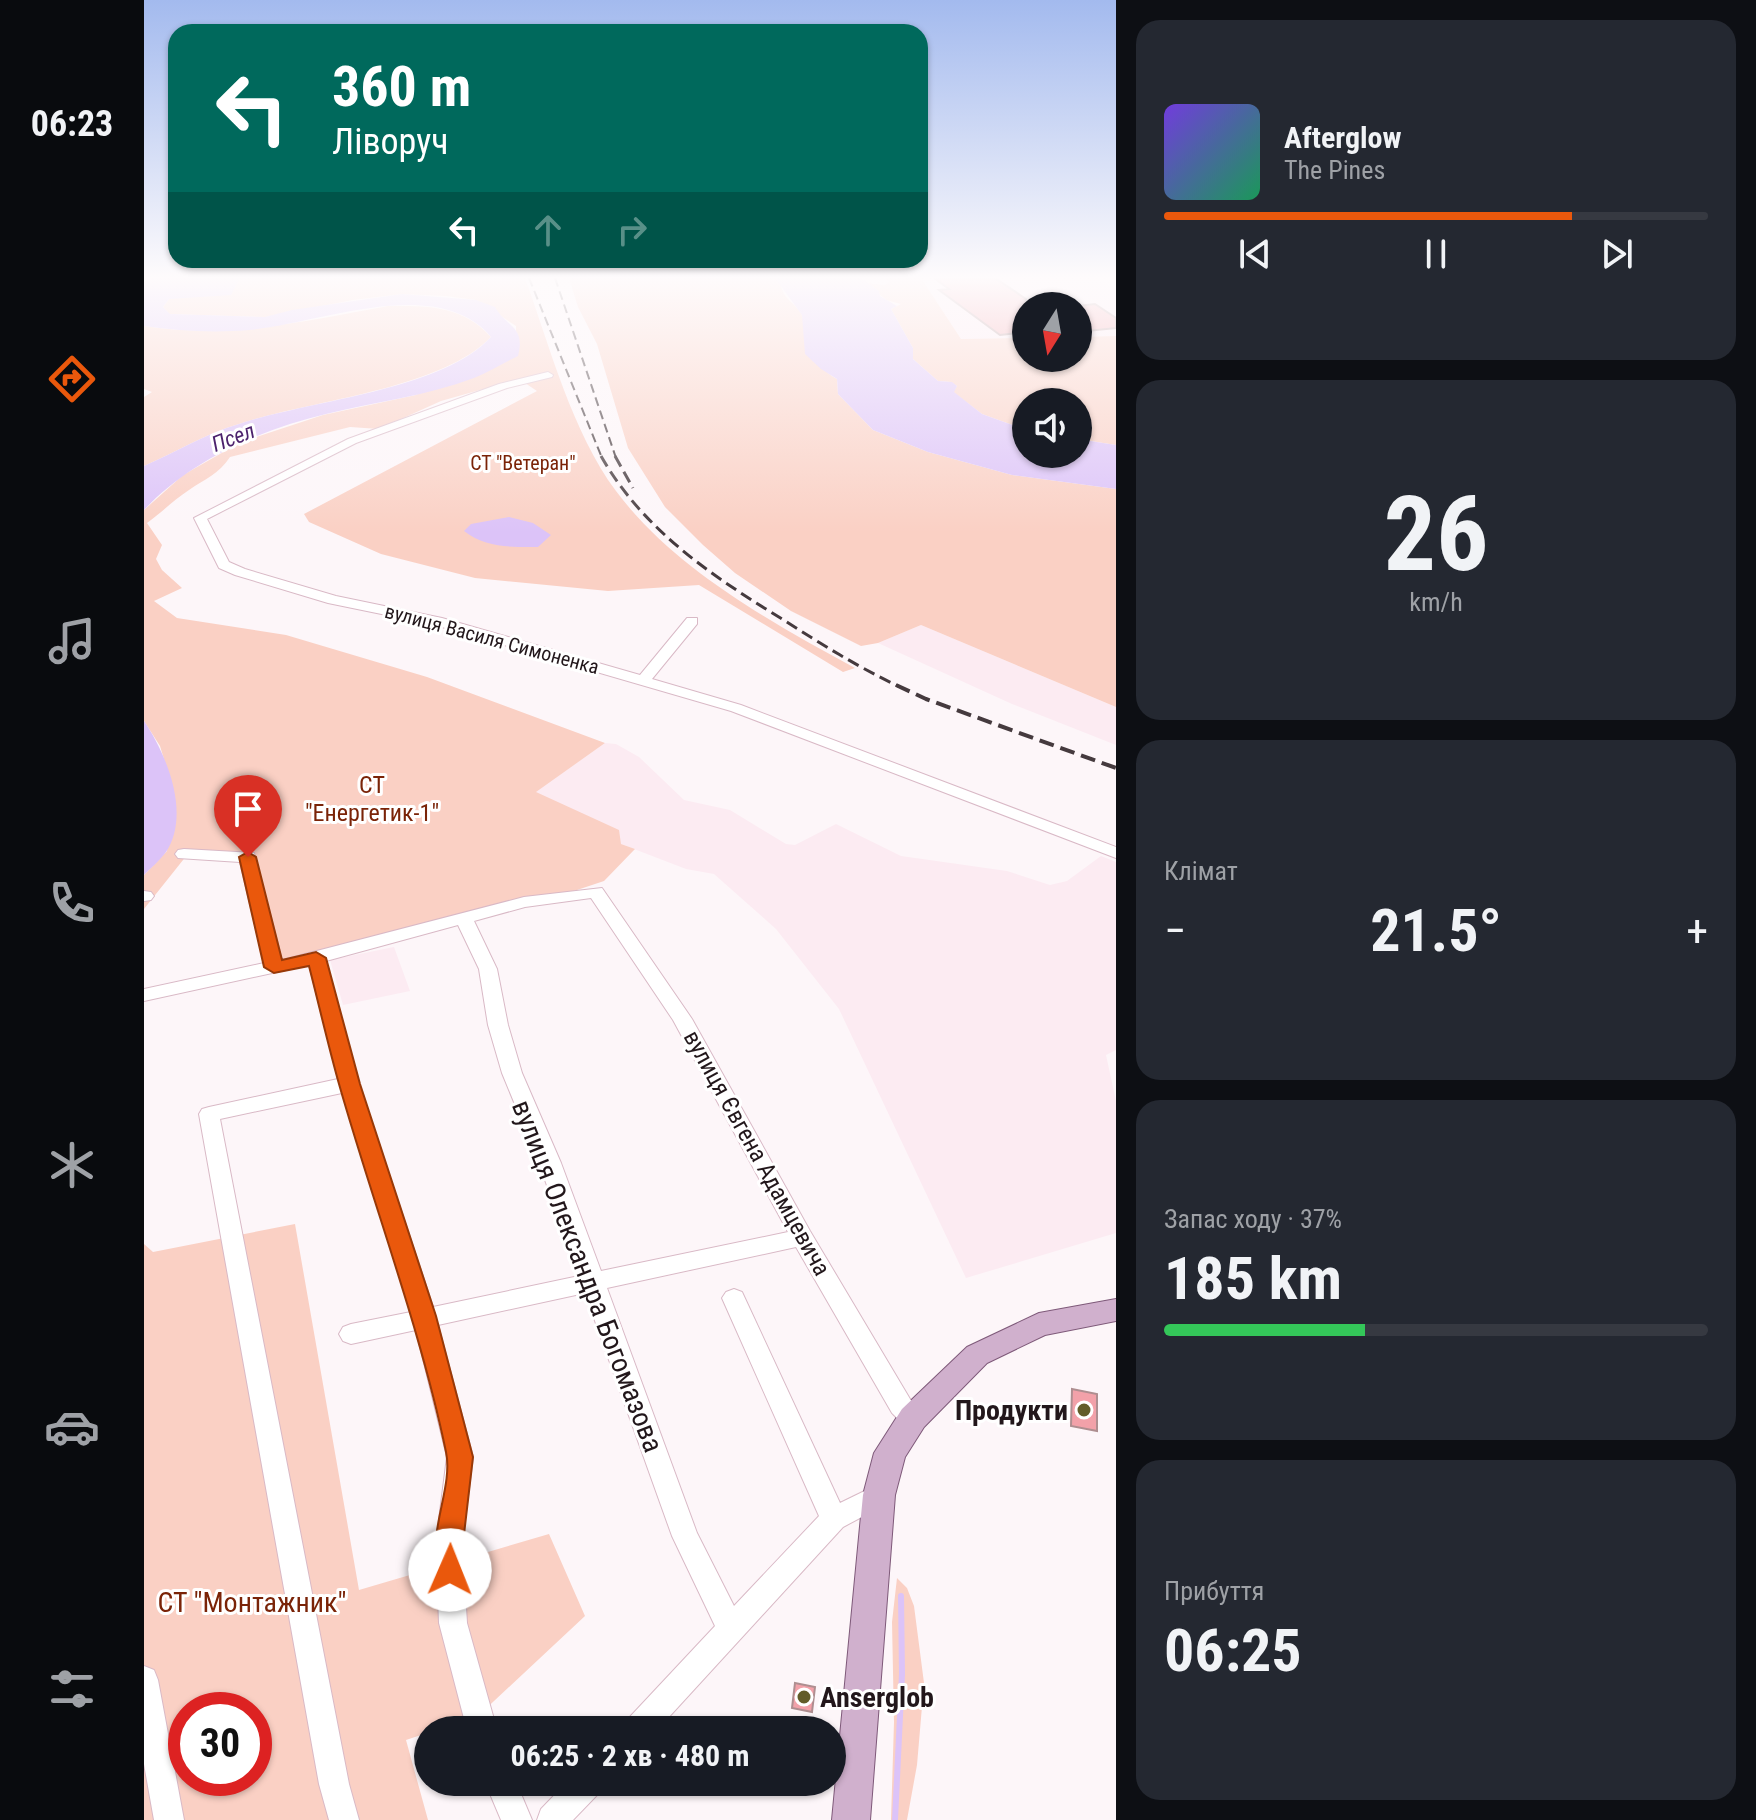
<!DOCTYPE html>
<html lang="uk">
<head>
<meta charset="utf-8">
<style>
	:root { --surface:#171b24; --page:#242831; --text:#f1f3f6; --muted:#9ea1a6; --line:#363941; --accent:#ea580c }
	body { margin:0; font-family:"Roboto Condensed",sans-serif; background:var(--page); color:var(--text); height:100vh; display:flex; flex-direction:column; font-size:30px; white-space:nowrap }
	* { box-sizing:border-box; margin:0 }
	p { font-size:26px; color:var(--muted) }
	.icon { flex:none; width:44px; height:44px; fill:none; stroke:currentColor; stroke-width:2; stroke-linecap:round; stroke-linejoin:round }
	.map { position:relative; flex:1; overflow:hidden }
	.side { display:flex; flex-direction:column; gap:20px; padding:20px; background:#0d0f14; width:640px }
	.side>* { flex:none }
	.banner { position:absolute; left:24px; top:24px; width:760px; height:244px; border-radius:24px; box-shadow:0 2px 6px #0004; background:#00695c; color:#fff; overflow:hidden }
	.needle { width:52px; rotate:191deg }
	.controls { position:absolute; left:868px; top:292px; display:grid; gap:16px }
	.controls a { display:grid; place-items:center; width:80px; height:80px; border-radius:50%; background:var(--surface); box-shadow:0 2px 6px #0004; font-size:40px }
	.speed { position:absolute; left:24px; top:1692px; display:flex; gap:16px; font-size:40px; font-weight:700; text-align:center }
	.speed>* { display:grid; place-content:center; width:104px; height:104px; border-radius:50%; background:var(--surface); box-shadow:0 2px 6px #0004; line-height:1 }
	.speed .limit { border:12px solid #d22; background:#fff; color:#111 }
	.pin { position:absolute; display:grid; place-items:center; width:68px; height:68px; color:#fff; margin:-82px -34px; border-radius:50% 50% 50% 0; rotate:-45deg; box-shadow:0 0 8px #0007 }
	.pin .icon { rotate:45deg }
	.me { position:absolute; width:88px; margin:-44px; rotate:1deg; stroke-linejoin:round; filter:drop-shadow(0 0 6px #0008) }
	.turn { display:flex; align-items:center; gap:28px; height:168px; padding:0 32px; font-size:36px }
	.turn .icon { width:104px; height:104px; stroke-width:2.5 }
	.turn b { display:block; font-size:56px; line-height:68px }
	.lanes { display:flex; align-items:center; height:76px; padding:0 32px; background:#0003; justify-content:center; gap:40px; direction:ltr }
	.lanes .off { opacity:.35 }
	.big { font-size:60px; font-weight:700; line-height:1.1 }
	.side .tile { flex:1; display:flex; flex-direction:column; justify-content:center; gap:12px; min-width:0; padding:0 28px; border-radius:24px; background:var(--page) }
	.side .dial { align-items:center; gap:0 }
	.dial b { font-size:104px; line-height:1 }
	.song { display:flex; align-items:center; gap:24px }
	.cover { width:96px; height:96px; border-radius:12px; background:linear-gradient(135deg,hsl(260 70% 55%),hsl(150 70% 35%)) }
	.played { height:8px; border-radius:4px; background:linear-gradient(90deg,var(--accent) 75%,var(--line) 75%) }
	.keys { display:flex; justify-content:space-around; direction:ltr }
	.heat { display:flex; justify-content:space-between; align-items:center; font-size:44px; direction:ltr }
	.charge { height:12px; border-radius:6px; background:linear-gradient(90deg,#34c759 37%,var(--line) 0) }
	.trip { position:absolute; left:270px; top:1716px; width:432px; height:80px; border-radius:40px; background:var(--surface); box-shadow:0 2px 6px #0004; font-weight:700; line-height:80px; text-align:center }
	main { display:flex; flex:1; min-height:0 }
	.tabs { display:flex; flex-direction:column; width:144px; justify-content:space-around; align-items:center; background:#090b0e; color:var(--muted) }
	.tabs .icon { width:56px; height:56px }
	.tabs .current { color:var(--accent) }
	.tabs b { font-size:36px; color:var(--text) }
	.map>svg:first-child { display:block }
	.built { fill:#fcebf2 }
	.green { fill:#fad0c4; fill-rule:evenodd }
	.water { fill:#dcc3f8 }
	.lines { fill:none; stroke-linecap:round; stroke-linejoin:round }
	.stream { stroke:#dcc3f8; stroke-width:6 }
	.building { fill:#f2a1a9; stroke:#ae8e90; stroke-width:2 }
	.minor-casing { stroke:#d9b9c6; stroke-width:2 }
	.major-casing { stroke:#7e5979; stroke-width:2 }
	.minor { fill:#fff; fill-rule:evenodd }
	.major { fill:#d0b0cd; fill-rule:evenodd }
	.rail-far2 { stroke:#453a3e; stroke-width:2; stroke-dasharray:9 5; stroke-linecap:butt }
	.rail-far1 { stroke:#453a3e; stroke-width:3; stroke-dasharray:12 6; stroke-linecap:butt }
	.rail { stroke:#453a3e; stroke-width:4; stroke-dasharray:15 7; stroke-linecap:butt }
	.route { fill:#ea580c; stroke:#983908; stroke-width:2 }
	.poi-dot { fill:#625c29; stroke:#fff; stroke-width:3 }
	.labels { text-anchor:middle; stroke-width:6; stroke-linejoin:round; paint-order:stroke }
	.far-park-label { font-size:20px; fill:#7a2307; stroke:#fff }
	.far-street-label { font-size:20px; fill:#22171b; stroke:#fff }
	.far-water-label { font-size:22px; font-style:italic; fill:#4c226d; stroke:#fff }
	.park-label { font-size:24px; fill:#7a2307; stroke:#fff }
	.street-label { font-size:24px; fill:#22171b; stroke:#fff }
	.near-street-label { font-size:28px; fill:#22171b; stroke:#fff }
	.near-poi-label { font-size:28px; font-weight:bold; fill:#22171b; stroke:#fff; text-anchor:end }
	.near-park-label { font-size:28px; fill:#7a2307; stroke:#fff }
</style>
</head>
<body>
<main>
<nav class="tabs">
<b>06:23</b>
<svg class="icon current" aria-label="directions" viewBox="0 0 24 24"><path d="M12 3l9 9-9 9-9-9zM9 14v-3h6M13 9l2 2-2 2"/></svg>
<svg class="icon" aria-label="music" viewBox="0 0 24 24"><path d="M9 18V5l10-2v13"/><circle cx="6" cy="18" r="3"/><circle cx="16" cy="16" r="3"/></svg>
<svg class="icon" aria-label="phone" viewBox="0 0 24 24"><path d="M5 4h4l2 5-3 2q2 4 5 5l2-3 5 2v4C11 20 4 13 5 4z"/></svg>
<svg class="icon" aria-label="climate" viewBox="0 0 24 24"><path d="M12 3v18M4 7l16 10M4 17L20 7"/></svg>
<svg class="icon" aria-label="car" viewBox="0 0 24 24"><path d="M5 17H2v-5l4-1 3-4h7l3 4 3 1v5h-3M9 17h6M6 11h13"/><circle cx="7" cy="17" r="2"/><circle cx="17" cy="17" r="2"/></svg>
<svg class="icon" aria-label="filters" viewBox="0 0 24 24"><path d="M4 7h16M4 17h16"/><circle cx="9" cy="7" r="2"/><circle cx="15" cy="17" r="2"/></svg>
</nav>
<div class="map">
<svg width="972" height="1820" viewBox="0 0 972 1820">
	<rect width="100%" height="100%" fill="#fdf6f9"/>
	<!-- built -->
	<path class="built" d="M777,278H950L972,289V336L934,337V306H882V338L817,339Z
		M777,625L972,707V745L868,704L734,643Z
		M461,743L472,744L495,757L540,800L586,810L642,844L651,845L692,824L757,856L863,871L906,885L923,881L957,856L972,862V1050L962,1055L972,1101V1233L822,1278L695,1009L632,929L570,874L542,869L477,844L391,792Z
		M250,947L266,991L199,1005L186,960Z"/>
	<!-- green -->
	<path class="green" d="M96,278H381C406,347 428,432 472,491C529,568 628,623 711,668L699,672L555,585L464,591L331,578L237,554L165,522L160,514L393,391L375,379L297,401L235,429L206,427L86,457C75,474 61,479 45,490C31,499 17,513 3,523L18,545L12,559L18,570L38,588L10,601L33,618L142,635L283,677L461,743L392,792L475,830L477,844L491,849L460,881L424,893L369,900L133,961L105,853L47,850L0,909V875L23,851L29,789L16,746L0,721V510L39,475L97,442L179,415L272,395L372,335V326L332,300L302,296L258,294L209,300L121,317L25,314L19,307L25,299L88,288Z
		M425,278H631L637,284C638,299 652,303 658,315C661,320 659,328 661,334C667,355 674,368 693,379L694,394L729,430L784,452L868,475L972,489V707L777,625L734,643L717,646L647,611L591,573L559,545L521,507L484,448L453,344L434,307Z
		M742,278H777L817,339L882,338V358H934V337L972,336V445L934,439V402H882V430L838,414L809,392L813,386L807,382L794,381L769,359V348L747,309L757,304L742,300L723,283L741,285L745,282Z
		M244,306C284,306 318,305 347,337C296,390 166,400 95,424C61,434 32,452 0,466V397L8,392L0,389V326C84,339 162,321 244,306Z
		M151,1224L215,1590L405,1534L441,1616L334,1716L262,1740L284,1820H0V1244L9,1252ZM42,1710H110V1778H42Z
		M753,1578L763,1588L770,1606L780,1683L773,1765L763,1820H747L750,1722L748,1622Z"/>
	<!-- water -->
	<path class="water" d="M6,278H96L87,295L25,299L19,307L26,314L121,317L148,310L258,294L332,300L351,307C362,327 382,326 374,356C359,363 345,372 330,378C282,396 231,402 182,414C116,430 46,460 0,510V466C32,452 61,434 95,424C166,400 297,391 347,337C293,273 175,324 105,330C70,333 34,331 0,326V282Z
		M631,278H717L735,291L736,296L753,306L747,309L769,348V359L794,381L808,382L813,386L810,392L838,414L882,430V454H934V439L972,445V489L868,475L784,452L729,430L694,394L693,379L677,369L661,354L658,315Z
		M365,517L389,523L407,535L394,547C367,547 342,548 320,531L327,524Z
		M0,721C23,755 47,814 22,852C16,860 7,868 0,875Z"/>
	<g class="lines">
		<!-- stream -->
		<path class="stream" d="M751,1820L758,1674L757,1596"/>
	</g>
	<!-- building -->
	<path class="building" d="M790,278H851L882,299V332L856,335L795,290L805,289Z
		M951,304L972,318V328L934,332V306Z
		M928,1389L953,1394V1431L927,1426Z
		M651,1683L671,1687L668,1712L648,1708Z"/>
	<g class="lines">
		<!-- minor casing -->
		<g class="minor-casing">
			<path id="minor" d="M404,372L409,375L408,377L363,388L212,443L63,519L85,562L101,569L192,596L298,618L496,675L543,618H553V624L508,679L597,705L972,847V858L587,711L291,625L184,603L91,575L75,568L50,518L204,439L355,384Z
				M40,849L110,853L138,960L380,897L458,888L548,1019L666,1231L766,1399L782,1418L778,1425C764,1430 758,1423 748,1413L652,1247L463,1288L553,1533L590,1606L675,1516L578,1298L582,1292L590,1289L598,1292L696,1503L735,1484L744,1487L748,1495L744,1503L699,1527L513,1730H478L483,1720L571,1626L528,1536L441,1293L294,1325L329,1457L318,1543L323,1623L353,1730H323L295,1623L292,1543L303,1457L272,1330L207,1344L199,1341L195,1334L199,1327L207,1324L267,1312L198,1093L76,1119L205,1784L215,1820H185L175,1784L55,1114L58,1109L65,1107L194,1079L165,965L0,1001V989L120,963L96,862L34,858L31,854L34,850ZM447,898L529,1020L644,1232L457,1271L417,1163L378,1073L364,1025L353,969L330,921L381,907ZM314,925L335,969L344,1025L358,1073L395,1163L435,1276L289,1307L215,1084L182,961Z
				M0,891L7,892L10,896L7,900L0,901Z
				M0,1666L10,1670L14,1680L40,1820H10L0,1764Z
				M341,1782H372L388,1820H357Z
				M423,1782H459L455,1793L429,1820H393L397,1809Z"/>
		</g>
		<!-- major casing -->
		<g class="major-casing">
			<path id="major" d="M972,1299V1321L901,1335L843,1363L780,1427L761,1457L751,1495L726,1820H688L719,1495L730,1453L758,1409L823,1347L895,1313Z"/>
		</g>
		<!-- minor -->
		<use href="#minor" class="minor"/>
		<!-- major -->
		<use href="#major" class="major"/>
		<!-- rail-far2 -->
		<path class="rail-far2" d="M385,278L458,458
			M411,278L472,458"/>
		<!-- rail-far1 -->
		<path class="rail-far1" d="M457,456C499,530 568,576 638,619C677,644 714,667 756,687
			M471,456L489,488"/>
		<!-- rail -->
		<path class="rail" d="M752,685L782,699L972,768"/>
	</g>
	<!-- sky -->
	<linearGradient id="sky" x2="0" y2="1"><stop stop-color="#a3baee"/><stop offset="0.52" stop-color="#fefbfc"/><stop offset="1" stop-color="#fefbfc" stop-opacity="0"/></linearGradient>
	<rect width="972" height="533" fill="url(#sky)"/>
	<!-- route -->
	<path class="route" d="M104,852L112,857L138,960L172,952L182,958L216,1084L292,1316L329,1457L319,1543L320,1570L316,1579L306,1582L297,1579C279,1539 310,1490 302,1452C276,1327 230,1207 195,1084C184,1045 175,1005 165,966L130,973L120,967L95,857Z"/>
	<!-- markers -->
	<g class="poi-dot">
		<circle cx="940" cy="1410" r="8"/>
		<circle cx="660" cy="1697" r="8"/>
	</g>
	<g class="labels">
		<!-- far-park labels -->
		<g class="far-park-label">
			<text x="379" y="470">СТ "Ветеран"</text>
		</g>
		<!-- far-street labels -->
		<g class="far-street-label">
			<text transform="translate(348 639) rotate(15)" y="7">вулиця Василя Симоненка</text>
		</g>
		<!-- far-water labels -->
		<g class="far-water-label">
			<text transform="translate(89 437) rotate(-21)" y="8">Псел</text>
		</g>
		<!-- park labels -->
		<g class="park-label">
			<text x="228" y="793">СТ<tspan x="228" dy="28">"Енергетик-1"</tspan></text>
		</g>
		<!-- street labels -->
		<g class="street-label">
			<text transform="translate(613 1153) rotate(61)" y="8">вулиця Євгена Адамцевича</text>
		</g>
		<!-- near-street labels -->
		<g class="near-street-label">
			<text transform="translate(444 1276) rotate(69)" y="10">вулиця Олександра Богомазова</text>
		</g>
		<!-- near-poi labels -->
		<g class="near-poi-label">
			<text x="924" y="1420">Продукти</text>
			<text x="676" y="1707" text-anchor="start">Anserglob</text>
		</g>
		<!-- near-park labels -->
		<g class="near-park-label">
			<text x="108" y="1612">СТ "Монтажник"</text>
		</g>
	</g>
</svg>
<div class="controls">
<a><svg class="needle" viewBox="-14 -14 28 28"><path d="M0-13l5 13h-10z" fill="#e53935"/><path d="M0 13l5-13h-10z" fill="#9ea1a6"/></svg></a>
<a><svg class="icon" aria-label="sound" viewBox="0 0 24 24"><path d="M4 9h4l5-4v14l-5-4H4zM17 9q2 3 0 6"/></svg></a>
</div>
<div class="speed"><div class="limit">30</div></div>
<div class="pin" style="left:104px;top:857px;background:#d93025"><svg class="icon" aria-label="arrive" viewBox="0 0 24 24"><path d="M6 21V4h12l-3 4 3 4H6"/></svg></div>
<svg class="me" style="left:306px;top:1570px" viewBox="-20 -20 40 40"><circle r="19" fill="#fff"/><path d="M0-13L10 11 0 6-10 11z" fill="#ea580c"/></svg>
<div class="trip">06:25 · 2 хв · 480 m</div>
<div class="banner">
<div class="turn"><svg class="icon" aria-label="left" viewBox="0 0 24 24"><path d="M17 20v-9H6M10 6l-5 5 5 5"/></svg><div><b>360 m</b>Ліворуч</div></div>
<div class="lanes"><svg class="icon" aria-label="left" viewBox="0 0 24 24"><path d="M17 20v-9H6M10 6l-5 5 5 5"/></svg><svg class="icon off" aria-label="ahead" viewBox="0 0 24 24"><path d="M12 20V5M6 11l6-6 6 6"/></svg><svg class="icon off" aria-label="right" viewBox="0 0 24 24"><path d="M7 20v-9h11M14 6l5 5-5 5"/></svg></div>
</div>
</div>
<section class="side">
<div class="tile">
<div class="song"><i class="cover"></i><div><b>Afterglow</b><p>The Pines</p></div></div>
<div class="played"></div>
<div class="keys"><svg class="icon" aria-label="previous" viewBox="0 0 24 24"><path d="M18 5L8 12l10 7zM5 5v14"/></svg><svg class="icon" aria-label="pause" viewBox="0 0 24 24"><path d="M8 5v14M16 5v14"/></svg><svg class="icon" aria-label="next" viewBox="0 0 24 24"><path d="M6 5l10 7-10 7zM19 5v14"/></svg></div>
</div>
<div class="tile dial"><b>26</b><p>km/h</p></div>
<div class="tile"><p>Клімат</p>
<div class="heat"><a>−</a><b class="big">21.5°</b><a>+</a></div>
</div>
<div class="tile"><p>Запас ходу · 37%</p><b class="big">185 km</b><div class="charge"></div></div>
<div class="tile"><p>Прибуття</p><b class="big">06:25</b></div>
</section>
</main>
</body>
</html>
